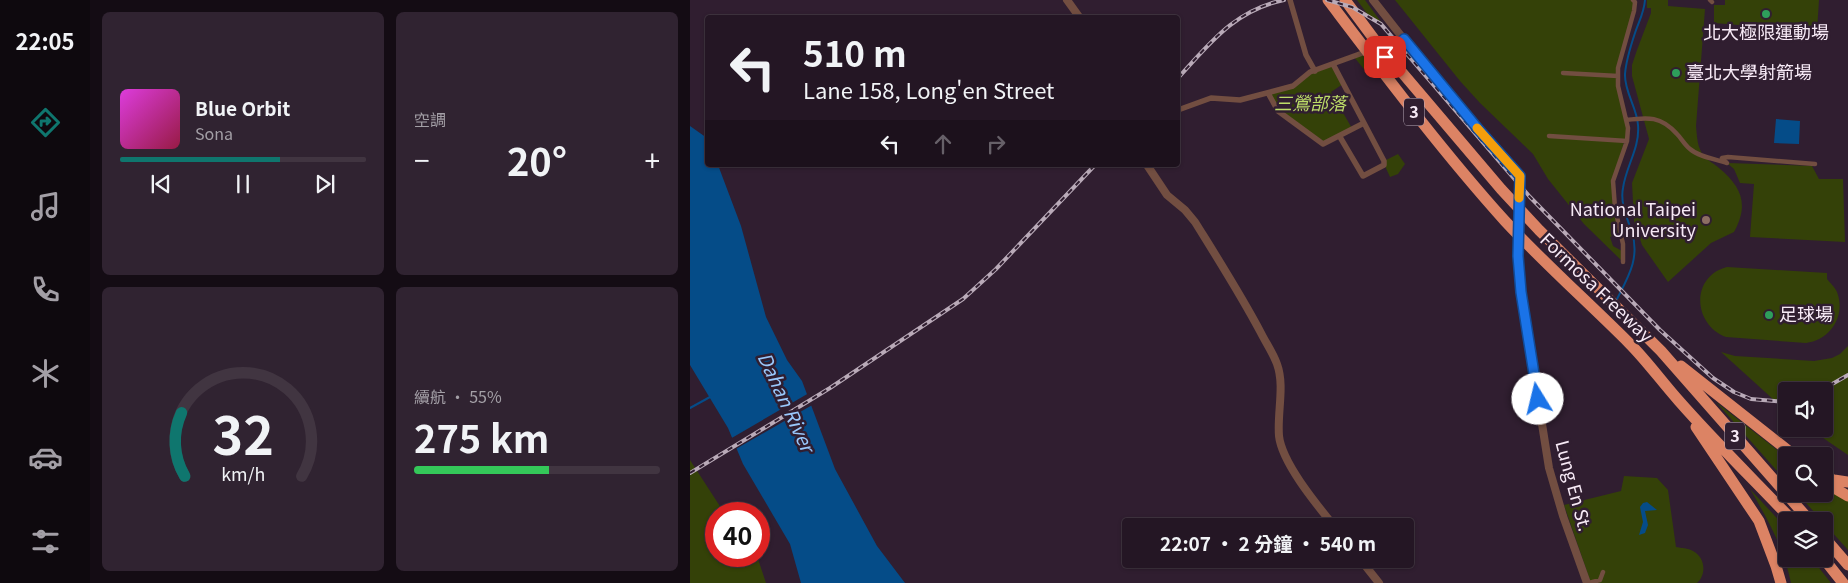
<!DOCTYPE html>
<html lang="zh-TW">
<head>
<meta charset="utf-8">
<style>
	:root { --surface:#241624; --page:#302331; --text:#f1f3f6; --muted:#a39fa6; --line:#413541; --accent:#0f766e }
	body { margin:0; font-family:Georgia,"Noto Sans TC",serif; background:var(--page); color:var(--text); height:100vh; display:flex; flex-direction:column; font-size:19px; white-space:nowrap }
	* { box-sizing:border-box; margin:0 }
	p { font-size:16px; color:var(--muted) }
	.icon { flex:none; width:28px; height:28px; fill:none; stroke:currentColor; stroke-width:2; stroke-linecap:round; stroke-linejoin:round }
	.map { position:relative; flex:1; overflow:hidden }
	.panel { display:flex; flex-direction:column; gap:12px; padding:12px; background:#140c14; width:600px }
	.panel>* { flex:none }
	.guide { position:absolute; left:15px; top:15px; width:475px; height:152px; border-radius:5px; box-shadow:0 1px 4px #0004,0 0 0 1px var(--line); background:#241624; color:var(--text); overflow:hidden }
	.controls { position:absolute; left:1088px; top:382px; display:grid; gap:10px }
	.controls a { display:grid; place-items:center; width:55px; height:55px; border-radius:5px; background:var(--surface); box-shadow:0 1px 4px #0004,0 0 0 1px var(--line); font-size:25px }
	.speed { position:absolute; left:15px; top:502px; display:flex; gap:10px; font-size:25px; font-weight:700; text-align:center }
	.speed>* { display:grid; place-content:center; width:65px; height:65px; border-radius:50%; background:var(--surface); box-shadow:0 1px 4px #0004,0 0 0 1px var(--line); line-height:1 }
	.speed .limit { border:8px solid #d22; background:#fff; color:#111 }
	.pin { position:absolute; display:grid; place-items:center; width:42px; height:42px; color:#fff; margin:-21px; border-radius:10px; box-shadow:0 2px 8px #0006 }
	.me { position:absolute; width:55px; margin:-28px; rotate:351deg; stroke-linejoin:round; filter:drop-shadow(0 0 4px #0008) }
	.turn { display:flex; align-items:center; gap:18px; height:105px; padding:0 15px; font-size:22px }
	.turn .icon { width:65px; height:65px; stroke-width:2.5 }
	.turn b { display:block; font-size:35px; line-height:42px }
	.lanes { display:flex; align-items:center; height:48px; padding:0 15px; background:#0003; justify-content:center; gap:25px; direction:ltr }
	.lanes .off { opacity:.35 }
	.big { font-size:38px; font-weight:700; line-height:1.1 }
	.panel .card { flex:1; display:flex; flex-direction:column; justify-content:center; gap:8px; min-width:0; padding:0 18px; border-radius:8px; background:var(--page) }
	.panel .dial { align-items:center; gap:0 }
	.dial svg { height:130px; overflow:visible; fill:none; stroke:var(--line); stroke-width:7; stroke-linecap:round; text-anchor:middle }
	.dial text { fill:var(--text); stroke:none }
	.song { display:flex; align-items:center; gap:15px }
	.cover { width:60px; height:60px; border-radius:8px; background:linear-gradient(135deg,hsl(300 70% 55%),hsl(340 70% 35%)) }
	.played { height:5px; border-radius:2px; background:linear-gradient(90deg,var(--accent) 65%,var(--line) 65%) }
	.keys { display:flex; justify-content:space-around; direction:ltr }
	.heat { display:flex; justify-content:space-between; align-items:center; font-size:28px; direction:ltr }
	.charge { height:8px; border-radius:4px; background:linear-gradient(90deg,#34c759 55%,var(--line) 0) }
	.panel .tiles { flex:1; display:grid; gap:12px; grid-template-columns:repeat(2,1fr) }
	.trip { position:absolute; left:432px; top:518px; width:292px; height:50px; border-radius:5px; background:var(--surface); box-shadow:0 1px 4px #0004,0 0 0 1px var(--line); font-weight:700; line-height:50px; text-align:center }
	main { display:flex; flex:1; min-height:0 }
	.dock { display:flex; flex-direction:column; width:90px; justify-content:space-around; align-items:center; background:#0e090e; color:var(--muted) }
	.dock .icon { width:35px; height:35px }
	.dock .current { color:var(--accent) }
	.dock b { font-size:22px; color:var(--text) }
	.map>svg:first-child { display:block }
	.green { fill:#344108 }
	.water { fill:#054c88 }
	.pier { fill:#301e30 }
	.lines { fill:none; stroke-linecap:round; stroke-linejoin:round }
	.stream { stroke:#054c88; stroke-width:2 }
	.pedestrian { stroke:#724e41; stroke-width:4.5 }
	.minor { stroke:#724e41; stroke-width:5.5 }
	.tertiary { stroke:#724e41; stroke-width:8 }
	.motorway { stroke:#dc8364; stroke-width:11 }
	.rail-casing { stroke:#b9aab8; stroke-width:4 }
	.rail { stroke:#301e30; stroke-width:2; stroke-dasharray:5.5; stroke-linecap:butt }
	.route-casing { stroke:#114b97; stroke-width:12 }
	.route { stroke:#1a73e8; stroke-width:9 }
	.slow { stroke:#f59e0b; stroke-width:9 }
	.leisure-dot { fill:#2e9e5b; stroke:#301e30; stroke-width:2 }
	.education-dot { fill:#8d6e63; stroke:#301e30; stroke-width:2 }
	.labels { text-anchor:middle; stroke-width:5; stroke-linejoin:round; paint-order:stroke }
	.shield { fill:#301e30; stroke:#bbadbb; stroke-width:1 }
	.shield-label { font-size:16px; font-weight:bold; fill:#f7eaf6 }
	.poi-label { font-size:18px; fill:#f7eaf6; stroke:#301e30; text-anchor:start }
	.park-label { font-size:18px; font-style:italic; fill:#bcdc68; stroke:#301e30 }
	.street-label { font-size:18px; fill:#f7eaf6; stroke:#301e30 }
	.water-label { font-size:19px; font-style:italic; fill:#99c8fc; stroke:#301e30 }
</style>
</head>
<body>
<main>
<nav class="dock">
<b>22:05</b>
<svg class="icon current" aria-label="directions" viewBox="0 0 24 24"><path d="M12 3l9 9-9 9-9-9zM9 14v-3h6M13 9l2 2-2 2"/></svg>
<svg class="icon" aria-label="music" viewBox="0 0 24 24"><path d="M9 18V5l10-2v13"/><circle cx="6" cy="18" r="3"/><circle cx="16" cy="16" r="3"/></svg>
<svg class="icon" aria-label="phone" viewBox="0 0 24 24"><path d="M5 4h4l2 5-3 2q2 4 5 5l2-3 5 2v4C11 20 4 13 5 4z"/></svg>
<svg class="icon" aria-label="climate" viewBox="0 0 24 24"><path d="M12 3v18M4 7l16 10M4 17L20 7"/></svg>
<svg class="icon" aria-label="car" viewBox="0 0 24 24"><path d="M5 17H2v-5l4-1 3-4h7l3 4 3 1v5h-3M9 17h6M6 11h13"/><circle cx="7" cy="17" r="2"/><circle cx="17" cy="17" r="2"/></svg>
<svg class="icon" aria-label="filters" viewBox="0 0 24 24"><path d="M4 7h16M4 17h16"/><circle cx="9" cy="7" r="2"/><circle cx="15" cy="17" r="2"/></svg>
</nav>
<section class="panel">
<div class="tiles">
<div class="card">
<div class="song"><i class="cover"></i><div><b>Blue Orbit</b><p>Sona</p></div></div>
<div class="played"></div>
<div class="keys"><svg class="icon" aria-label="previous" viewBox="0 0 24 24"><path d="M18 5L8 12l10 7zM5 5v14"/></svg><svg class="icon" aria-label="pause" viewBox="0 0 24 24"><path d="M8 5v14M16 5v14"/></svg><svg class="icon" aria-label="next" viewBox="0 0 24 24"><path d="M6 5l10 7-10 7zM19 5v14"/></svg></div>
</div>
<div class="card"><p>空調</p>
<div class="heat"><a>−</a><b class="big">20°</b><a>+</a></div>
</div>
<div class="card dial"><svg viewBox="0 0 100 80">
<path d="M14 69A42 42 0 1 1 86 69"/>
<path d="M14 69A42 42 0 0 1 12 30" stroke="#0f766e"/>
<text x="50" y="56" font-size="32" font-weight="700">32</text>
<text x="50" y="72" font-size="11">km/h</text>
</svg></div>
<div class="card"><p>續航 · 55%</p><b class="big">275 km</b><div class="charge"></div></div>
</div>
</section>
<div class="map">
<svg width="1158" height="583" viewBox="0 0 1158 583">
	<rect width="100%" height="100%" fill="#301e30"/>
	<!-- green -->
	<path class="green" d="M667,0H675L694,26L681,19Z
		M705,0H943L945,2L930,56L928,86L938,128L923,181L930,233L920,237L923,246L932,251L933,262L894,224L858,179L843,154L790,103L770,81Z
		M957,0H978V6L1015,9L1006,126C1007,136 1007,148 1014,156C1018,161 1025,164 1029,168C1052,187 1059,205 1044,232L1021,243L978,282L952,245L944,221L942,183L959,139L942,76V65L947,50L961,13V8H957Z
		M1035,0H1129L1127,31L1024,23V5H1035Z
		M687,48L695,57L678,74L664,57Z
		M643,64L653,84L641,92L663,130L636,143L588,111L578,93L603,86L620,72Z
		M708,154L715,164L708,174L700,177L695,166L696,160Z
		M1037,163L1122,166L1129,179H1153L1155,242L1060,237L1064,184L1050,183L1044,169Z
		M1037,267L1137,273V279C1140,283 1145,287 1147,292C1156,315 1141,340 1116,343L1036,337C1002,324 1001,276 1037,267Z
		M1158,346V455L1120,429H1134V391H1096V411L1031,352L1045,356L1124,361L1142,358L1150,354Z
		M1026,402L1096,457V481Z
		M0,460L35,514H26V556H67L76,583H0Z
		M934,476L967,478L978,490L986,547C991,548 998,548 1003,551C1015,557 1017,574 1007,583H901L874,505L931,491Z
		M1134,486L1158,499V550L1108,494H1134Z
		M1060,489L1096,528V559H1122L1141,583H1101C1094,548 1078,520 1060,489Z"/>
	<!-- water -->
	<path class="water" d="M1086,119L1110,121L1109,144L1084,143Z
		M0,126L17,138L18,165H28L51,226L76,317L97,360L112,381L145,469L187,546L215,583H111L100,544L53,464L38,428L0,365Z
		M957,502L967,510L955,511L958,525L955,533L949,535L953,522L950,507L953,503Z"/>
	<!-- pier -->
	<path class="pier" d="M119,393L124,404L44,450L40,439Z"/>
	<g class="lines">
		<!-- stream -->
		<path class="stream" d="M926,301C938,277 950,259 942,232C937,218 930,203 933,188C936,166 950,148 948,125C947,108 934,91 935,74C936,61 941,45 945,33C949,21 954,13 955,0
			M0,408L20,397"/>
		<!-- pedestrian -->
		<path class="pedestrian" d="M1020,0L1022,2
			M873,73L928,76
			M936,120C958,117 971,116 987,134C991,138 995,145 1000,149C1009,157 1025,159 1037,163L1032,158L1038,157L1125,164
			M859,136L937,141
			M933,262V244L925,208L923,181L937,141L938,128L928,86V68L944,11L945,2L943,0
			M899,583L910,580L913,572"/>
		<!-- minor -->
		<path class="minor" d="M600,0L616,55L625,71
			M696,56L714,39
			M643,64L694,161V165L673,176L650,137
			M578,93L588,111L633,144L674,123
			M488,110L521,98L550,100L603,86L620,72L678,51"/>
		<!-- tertiary -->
		<path class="tertiary" d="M377,0L390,18
			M683,0L741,74L830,176L828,257L831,292L859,468L873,516L897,583
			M457,165L477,195L495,210L505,222C528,259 551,295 571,333C576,343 583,353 587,364C595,386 587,412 589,436C592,463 627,505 644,526
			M670,559L689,583"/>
		<!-- motorway -->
		<path class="motorway" d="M638,0C695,75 752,151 815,221C855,264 898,302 939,343C957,361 972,382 989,401C1025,442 1065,481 1103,521
			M655,0L687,43L811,189L849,230L971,351L1120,521
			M991,366L1105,456
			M1006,427L1069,521L1086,566L1091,583
			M1134,476L1144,480L1158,482
			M1134,482L1158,496
			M1134,537L1158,565
			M1134,559L1153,583"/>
		<!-- rail casing -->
		<g class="rail-casing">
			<path id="rail" d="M637,0L662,7L691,24L840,197L970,330L1023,378L1044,392L1061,399L1096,402
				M488,78C520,43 545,10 594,0
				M1130,391L1158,375
				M0,473L140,388L273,299L306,269L405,165"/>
		</g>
		<!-- rail -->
		<use href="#rail" class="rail"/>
	</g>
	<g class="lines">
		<!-- route casing -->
		<g class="route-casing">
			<path id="route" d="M695,57L714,39L789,130L830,176L828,256L831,292L848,399"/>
		</g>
		<!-- route -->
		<use href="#route" class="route"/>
		<!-- slow -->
		<path class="slow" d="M787,128L830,176L829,198"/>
	</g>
	<!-- markers -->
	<g class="leisure-dot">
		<circle cx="1076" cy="14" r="5"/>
		<circle cx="986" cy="73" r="5"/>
		<circle cx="1079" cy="315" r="5"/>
	</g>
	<circle class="education-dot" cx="1016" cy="220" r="5"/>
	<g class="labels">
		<!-- shield labels -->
		<g class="shield">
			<rect x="714" y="98.5" width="20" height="27" rx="4"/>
			<rect x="1035" y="422.5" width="20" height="27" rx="4"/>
		</g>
		<g class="shield-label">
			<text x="724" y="118">3</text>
			<text x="1045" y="442">3</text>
		</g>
		<!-- poi labels -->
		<g class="poi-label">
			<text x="1076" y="39" text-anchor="middle">北大極限運動場</text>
			<text x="996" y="79">臺北大學射箭場</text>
			<text x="1006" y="216" text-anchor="end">National Taipei<tspan x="1006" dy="21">University</tspan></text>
			<text x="1089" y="321">足球場</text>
		</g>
		<!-- park labels -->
		<g class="park-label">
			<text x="620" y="110">三鶯部落</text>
		</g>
		<!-- street labels -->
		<g class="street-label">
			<text transform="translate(906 288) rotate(44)" y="6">Formosa Freeway</text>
			<text transform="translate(883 486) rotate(75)" y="6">Lung En St.</text>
		</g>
		<!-- water labels -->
		<g class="water-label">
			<text transform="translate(96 402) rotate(65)" y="7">Dahan River</text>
		</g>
	</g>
</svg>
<div class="controls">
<a><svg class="icon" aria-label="sound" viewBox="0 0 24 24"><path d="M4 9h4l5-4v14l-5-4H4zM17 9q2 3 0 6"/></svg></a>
<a><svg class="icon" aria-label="search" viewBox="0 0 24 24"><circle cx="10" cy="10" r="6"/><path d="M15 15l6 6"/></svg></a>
<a><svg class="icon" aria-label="layers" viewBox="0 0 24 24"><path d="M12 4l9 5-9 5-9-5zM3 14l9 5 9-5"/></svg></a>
</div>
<div class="speed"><div class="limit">40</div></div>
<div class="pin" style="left:695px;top:57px;background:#d93025"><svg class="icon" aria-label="arrive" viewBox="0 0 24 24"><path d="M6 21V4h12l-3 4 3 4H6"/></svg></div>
<svg class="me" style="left:848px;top:399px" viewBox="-20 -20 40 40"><circle r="19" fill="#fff"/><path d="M0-13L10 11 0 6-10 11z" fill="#1a73e8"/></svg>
<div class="trip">22:07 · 2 分鐘 · 540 m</div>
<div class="guide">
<div class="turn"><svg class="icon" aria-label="left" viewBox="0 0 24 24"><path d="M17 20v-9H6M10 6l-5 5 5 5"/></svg><div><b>510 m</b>Lane 158, Long'en Street</div></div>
<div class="lanes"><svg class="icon" aria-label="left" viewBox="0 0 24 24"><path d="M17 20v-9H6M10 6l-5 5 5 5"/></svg><svg class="icon off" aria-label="ahead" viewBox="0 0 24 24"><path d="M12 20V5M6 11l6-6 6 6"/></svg><svg class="icon off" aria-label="right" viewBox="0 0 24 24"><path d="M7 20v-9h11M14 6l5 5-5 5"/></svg></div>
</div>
</div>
</main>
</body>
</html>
